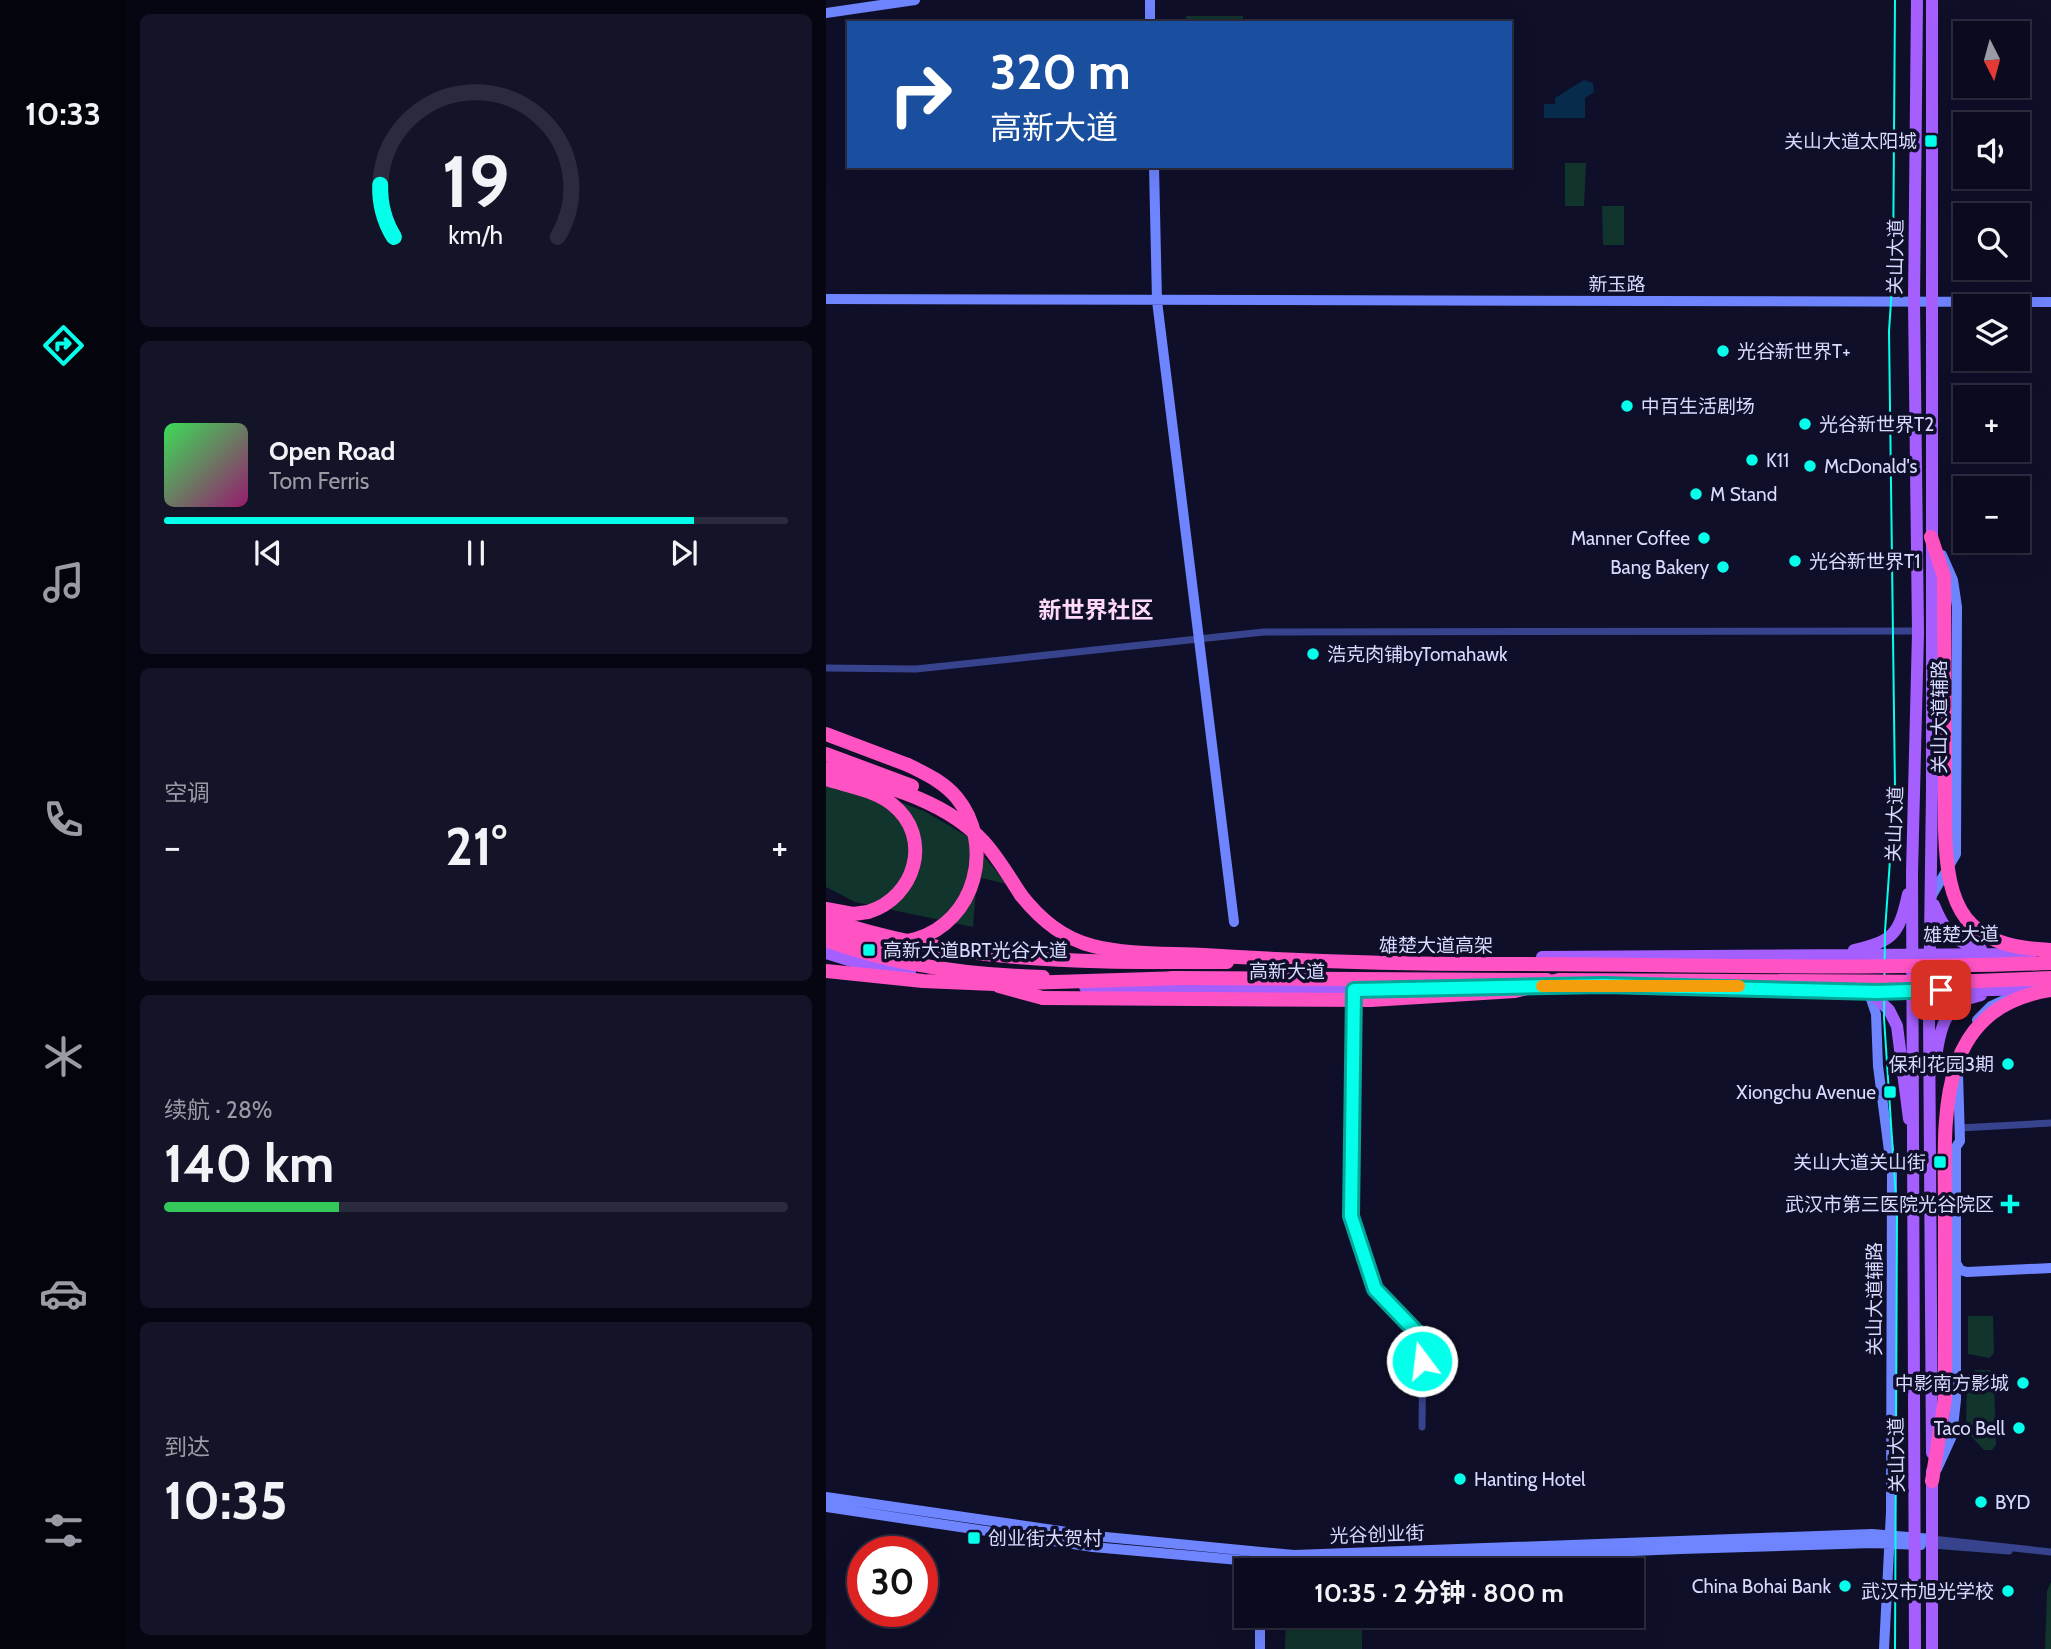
<!DOCTYPE html>
<html lang="zh">
<head>
<meta charset="utf-8">
<style>
	:root { --surface:#0b0b20; --page:#141429; --text:#f1f3f6; --muted:#9a9ba5; --line:#2b2b3e; --accent:#04ffeb }
	body { margin:0; font-family:Cabin,"Noto Sans SC",sans-serif; background:var(--page); color:var(--text); height:100vh; display:flex; flex-direction:column; font-size:26px; white-space:nowrap }
	* { box-sizing:border-box; margin:0 }
	p { font-size:23px; color:var(--muted) }
	.icon { flex:none; width:38px; height:38px; fill:none; stroke:currentColor; stroke-width:2; stroke-linecap:round; stroke-linejoin:round }
	.map { position:relative; flex:1; overflow:hidden }
	.details { display:flex; flex-direction:column; gap:14px; padding:14px; background:#060612; width:700px }
	.details>* { flex:none }
	.top-card { position:absolute; left:21px; top:21px; width:665px; height:147px; border-radius:0px; box-shadow:0 7px 28px #0002,0 0 0 2px var(--line); background:#1a4fa0; color:#fff; overflow:hidden }
	.needle { width:46px; rotate:174deg }
	.controls { position:absolute; left:1127px; top:21px; display:grid; gap:14px }
	.controls a { display:grid; place-items:center; width:77px; height:77px; border-radius:0px; background:var(--surface); box-shadow:0 7px 28px #0002,0 0 0 2px var(--line); font-size:35px }
	.speed { position:absolute; left:21px; top:1536px; display:flex; gap:14px; font-size:35px; font-weight:700; text-align:center }
	.speed>* { display:grid; place-content:center; width:91px; height:91px; border-radius:50%; background:var(--surface); box-shadow:0 7px 28px #0002,0 0 0 2px var(--line); line-height:1 }
	.speed .limit { border:10px solid #d22; background:#fff; color:#111 }
	.pin { position:absolute; display:grid; place-items:center; width:60px; height:60px; color:#fff; margin:-30px; border-radius:14px; box-shadow:0 4px 10px #0006 }
	.me { position:absolute; width:77px; margin:-38px; rotate:345deg; stroke-linejoin:round; filter:drop-shadow(0 0 5px #0008) }
	.turn { display:flex; align-items:center; gap:24px; height:147px; padding:0 28px; font-size:32px }
	.turn .icon { width:91px; height:91px; stroke-width:2.5 }
	.turn b { display:block; font-size:49px; line-height:60px }
	.big { font-size:52px; font-weight:700; line-height:1.1 }
	.details .widget { flex:1; display:flex; flex-direction:column; justify-content:center; gap:10px; min-width:0; padding:0 24px; border-radius:10px; background:var(--page) }
	.details .dial { align-items:center; gap:0 }
	.dial svg { height:182px; overflow:visible; fill:none; stroke:var(--line); stroke-width:7; stroke-linecap:round; text-anchor:middle }
	.dial text { fill:var(--text); stroke:none }
	.song { display:flex; align-items:center; gap:21px }
	.cover { width:84px; height:84px; border-radius:10px; background:linear-gradient(135deg,hsl(130 70% 55%),hsl(320 70% 35%)) }
	.played { height:7px; border-radius:4px; background:linear-gradient(90deg,var(--accent) 85%,var(--line) 85%) }
	.keys { display:flex; justify-content:space-around; direction:ltr }
	.heat { display:flex; justify-content:space-between; align-items:center; font-size:38px; direction:ltr }
	.charge { height:10px; border-radius:5px; background:linear-gradient(90deg,#34c759 28%,var(--line) 0) }
	.trip { position:absolute; left:408px; top:1558px; width:410px; height:70px; border-radius:0px; background:var(--surface); box-shadow:0 7px 28px #0002,0 0 0 2px var(--line); font-weight:700; line-height:70px; text-align:center }
	main { display:flex; flex:1; min-height:0 }
	.tabs { display:flex; flex-direction:column; width:126px; justify-content:space-around; align-items:center; background:#04040d; color:var(--muted) }
	.tabs .icon { width:49px; height:49px }
	.tabs .current { color:var(--accent) }
	.tabs b { font-size:32px; color:var(--text) }
	.map>svg:first-child { display:block }
	.green { fill:#11342d }
	.water { fill:#072c4b }
	.lines { fill:none; stroke-linecap:round; stroke-linejoin:round }
	.street { stroke:#37438c; stroke-width:7 }
	.secondary { stroke:#6f85ff; stroke-width:10 }
	.primary { stroke:#a65fff; stroke-width:12 }
	.highway { stroke:#ff53c4; stroke-width:14 }
	.tram { stroke:#04ffeb; stroke-width:2 }
	.highway-bridge { stroke:#ff53c4; stroke-width:14 }
	.route-casing { stroke:#03a699; stroke-width:18 }
	.route { stroke:#04ffeb; stroke-width:12 }
	.slow { stroke:#f59e0b; stroke-width:12 }
	.poi-dot { fill:#04ffeb; stroke:#0f0f2a; stroke-width:2.5 }
	.labels { text-anchor:middle; stroke-width:7; stroke-linejoin:round; paint-order:stroke }
	.poi-label { font-size:19px; fill:#d8daff; stroke:#0f0f2a; text-anchor:start }
	.street-label { font-size:19px; fill:#d8daff; stroke:#0f0f2a }
	.quarter-label { font-size:23px; font-weight:bold; fill:#ffdaf8; stroke:#0f0f2a }
</style>
</head>
<body>
<main>
<nav class="tabs">
<b>10:33</b>
<svg class="icon current" aria-label="directions" viewBox="0 0 24 24"><path d="M12 3l9 9-9 9-9-9zM9 14v-3h6M13 9l2 2-2 2"/></svg>
<svg class="icon" aria-label="music" viewBox="0 0 24 24"><path d="M9 18V5l10-2v13"/><circle cx="6" cy="18" r="3"/><circle cx="16" cy="16" r="3"/></svg>
<svg class="icon" aria-label="phone" viewBox="0 0 24 24"><path d="M5 4h4l2 5-3 2q2 4 5 5l2-3 5 2v4C11 20 4 13 5 4z"/></svg>
<svg class="icon" aria-label="climate" viewBox="0 0 24 24"><path d="M12 3v18M4 7l16 10M4 17L20 7"/></svg>
<svg class="icon" aria-label="car" viewBox="0 0 24 24"><path d="M5 17H2v-5l4-1 3-4h7l3 4 3 1v5h-3M9 17h6M6 11h13"/><circle cx="7" cy="17" r="2"/><circle cx="17" cy="17" r="2"/></svg>
<svg class="icon" aria-label="filters" viewBox="0 0 24 24"><path d="M4 7h16M4 17h16"/><circle cx="9" cy="7" r="2"/><circle cx="15" cy="17" r="2"/></svg>
</nav>
<section class="details">
<div class="widget dial"><svg viewBox="0 0 100 80">
<path d="M14 69A42 42 0 1 1 86 69"/>
<path d="M14 69A42 42 0 0 1 8 46" stroke="#04ffeb"/>
<text x="50" y="56" font-size="32" font-weight="700">19</text>
<text x="50" y="72" font-size="11">km/h</text>
</svg></div>
<div class="widget">
<div class="song"><i class="cover"></i><div><b>Open Road</b><p>Tom Ferris</p></div></div>
<div class="played"></div>
<div class="keys"><svg class="icon" aria-label="previous" viewBox="0 0 24 24"><path d="M18 5L8 12l10 7zM5 5v14"/></svg><svg class="icon" aria-label="pause" viewBox="0 0 24 24"><path d="M8 5v14M16 5v14"/></svg><svg class="icon" aria-label="next" viewBox="0 0 24 24"><path d="M6 5l10 7-10 7zM19 5v14"/></svg></div>
</div>
<div class="widget"><p>空调</p>
<div class="heat"><a>−</a><b class="big">21°</b><a>+</a></div>
</div>
<div class="widget"><p>续航 · 28%</p><b class="big">140 km</b><div class="charge"></div></div>
<div class="widget"><p>到达</p><b class="big">10:35</b></div>
</section>
<div class="map">
<svg width="1225" height="1649" viewBox="0 0 1225 1649">
	<rect width="100%" height="100%" fill="#0f0f2a"/>
	<!-- green -->
	<path class="green" d="M360,16H417V23H361Z
		M739,163H760L758,206H739Z
		M776,206H798V245H777Z
		M0,755L46,792L98,811L141,836L181,884L151,877L147,927L29,902L0,887Z
		M1142,1316H1167L1168,1353L1163,1358L1142,1354Z
		M1149,1370H1164L1168,1376L1170,1445L1166,1450H1158L1140,1431L1141,1374H1149Z
		M1225,1582V1649H1219L1221,1591Z
		M460,1615H536V1649H459Z"/>
	<!-- water -->
	<path class="water" d="M758,80L767,83L768,92L759,98V118H718V104H729V98Z"/>
	<g class="lines">
		<!-- street -->
		<path class="street" d="M0,668L90,669L438,632L1091,631
			M528,998L525,1216L549,1289L597,1339L596,1427
			M1133,1128L1225,1123
			M1106,1539L1225,1552
			M1106,1545L1183,1551"/>
		<!-- secondary -->
		<path class="secondary" d="M324,0V23
			M0,13L89,0
			M328,166L331,301L408,922
			M0,299L1225,302
			M1105,897L1130,854L1131,607L1127,580L1116,555
			M1043,993L1050,1014L1052,1066L1066,1174L1065,1512L1058,1649
			M1151,1020L1165,1006L1189,995
			M1129,1261L1134,1270L1141,1272L1225,1268
			M1111,1469L1126,1436L1130,1400V1147L1134,1141L1132,1073
			M0,1497L269,1536L468,1555L1046,1534L1106,1539
			M0,1507L267,1547L468,1565L855,1549L1046,1543L1095,1545
			M434,1649V1615"/>
		<!-- primary -->
		<path class="primary" d="M1108,905C1118,930 1128,943 1155,949
			M1028,950C1068,941 1073,934 1082,894
			M0,953L45,967L84,973
			M716,957L1205,954
			M259,987L409,990L637,988
			M963,988L1051,992L1217,989
			M1043,991L1063,1010L1071,1026L1083,1119
			M1110,1058C1114,1026 1120,1002 1155,995
			M1106,1453L1103,1014L1106,790V0
			M1089,1649L1086,873L1092,633L1088,302L1091,0
			M1106,1649V1471"/>
		<!-- highway -->
		<path class="highway" d="M1105,537L1118,576L1119,738
			M0,734L82,765
			M0,754L86,786
			M0,769C55,785 116,798 157,841C172,857 183,877 195,895
			M0,779C22,786 48,790 66,804C108,837 89,898 42,912
			M0,919C137,965 259,962 401,962
			M0,940C67,965 146,975 217,977
			M346,978L721,980
			M173,986L217,998
			M1106,1481L1119,1399V1224"/>
		<!-- tram -->
		<path class="tram" d="M1069,0L1067,272L1063,331L1069,789L1059,931L1058,1018L1071,1214L1069,1649"/>
		<!-- highway-bridge -->
		<path class="highway-bridge" d="M1119,738C1119,769 1119,799 1119,829C1121,909 1138,947 1225,950
			M195,895C214,919 236,938 267,946C302,955 342,953 378,955C473,961 568,964 663,964C851,964 1038,970 1225,963
			M0,909L27,914L42,912
			M0,933C29,940 61,948 90,939C150,921 169,845 131,798C118,782 100,774 82,765
			M0,971L97,981L168,984L356,978
			M217,998L545,1000L689,991L733,980L1123,982L1225,978
			M1119,1224C1120,1130 1102,1009 1225,990"/>
	</g>
	<g class="lines">
		<!-- route casing -->
		<g class="route-casing">
			<path id="route" d="M596,1361L597,1339L549,1289L525,1216L528,990L778,985L1051,992L1115,990"/>
		</g>
		<!-- route -->
		<use href="#route" class="route"/>
		<!-- slow -->
		<path class="slow" d="M716,986H913"/>
	</g>
	<!-- markers -->
	<g class="poi-dot">
		<rect x="1098" y="134" width="14" height="14" rx="3.5"/>
		<circle cx="897" cy="351" r="7"/>
		<circle cx="801" cy="406" r="7"/>
		<circle cx="979" cy="424" r="7"/>
		<circle cx="926" cy="460" r="7"/>
		<circle cx="984" cy="466" r="7"/>
		<circle cx="870" cy="494" r="7"/>
		<circle cx="878" cy="538" r="7"/>
		<circle cx="969" cy="561" r="7"/>
		<circle cx="897" cy="567" r="7"/>
		<circle cx="487" cy="654" r="7"/>
		<rect x="36" y="943" width="14" height="14" rx="3.5"/>
		<circle cx="1182" cy="1064" r="7"/>
		<rect x="1057" y="1085" width="14" height="14" rx="3.5"/>
		<rect x="1107" y="1155" width="14" height="14" rx="3.5"/>
		<path d="M1180.5 1193.5h7v7h7v7h-7v7h-7v-7h-7v-7h7z"/>
		<circle cx="1197" cy="1383" r="7"/>
		<circle cx="1193" cy="1428" r="7"/>
		<circle cx="634" cy="1479" r="7"/>
		<circle cx="1155" cy="1502" r="7"/>
		<rect x="141" y="1531" width="14" height="14" rx="3.5"/>
		<circle cx="1019" cy="1586" r="7"/>
		<circle cx="1182" cy="1591" r="7"/>
	</g>
	<g class="labels">
		<!-- poi labels -->
		<g class="poi-label">
			<text x="1091" y="148" text-anchor="end">关山大道太阳城</text>
			<text x="911" y="358">光谷新世界T+</text>
			<text x="815" y="413">中百生活剧场</text>
			<text x="993" y="431">光谷新世界T2</text>
			<text x="940" y="467">K11</text>
			<text x="998" y="473">McDonald's</text>
			<text x="884" y="501">M Stand</text>
			<text x="864" y="545" text-anchor="end">Manner Coffee</text>
			<text x="983" y="568">光谷新世界T1</text>
			<text x="883" y="574" text-anchor="end">Bang Bakery</text>
			<text x="501" y="661">浩克肉铺byTomahawk</text>
			<text x="57" y="957">高新大道BRT光谷大道</text>
			<text x="1168" y="1071" text-anchor="end">保利花园3期</text>
			<text x="1050" y="1099" text-anchor="end">Xiongchu Avenue</text>
			<text x="1100" y="1169" text-anchor="end">关山大道关山街</text>
			<text x="1168" y="1211" text-anchor="end">武汉市第三医院光谷院区</text>
			<text x="1183" y="1390" text-anchor="end">中影南方影城</text>
			<text x="1179" y="1435" text-anchor="end">Taco Bell</text>
			<text x="648" y="1486">Hanting Hotel</text>
			<text x="1169" y="1509">BYD</text>
			<text x="162" y="1545">创业街大贺村</text>
			<text x="1005" y="1593" text-anchor="end">China Bohai Bank</text>
			<text x="1168" y="1598" text-anchor="end">武汉市旭光学校</text>
		</g>
		<!-- street labels -->
		<g class="street-label">
			<text transform="translate(1069 257) rotate(-89)" y="7">关山大道</text>
			<text x="791" y="291">新玉路</text>
			<text transform="translate(1113 717) rotate(-90)" y="7">关山大道辅路</text>
			<text transform="translate(1068 824) rotate(-88)" y="7">关山大道</text>
			<text transform="translate(1135 934) rotate(-1)" y="7">雄楚大道</text>
			<text x="610" y="952">雄楚大道高架</text>
			<text x="461" y="978">高新大道</text>
			<text transform="translate(1048 1299) rotate(-90)" y="7">关山大道辅路</text>
			<text transform="translate(1070 1455) rotate(-91)" y="7">关山大道</text>
			<text transform="translate(551 1534) rotate(-2)" y="7">光谷创业街</text>
		</g>
		<!-- quarter labels -->
		<g class="quarter-label">
			<text x="270" y="618">新世界社区</text>
		</g>
	</g>
</svg>
<div class="controls">
<a><svg class="needle" viewBox="-14 -14 28 28"><path d="M0-13l5 13h-10z" fill="#e53935"/><path d="M0 13l5-13h-10z" fill="#9a9ba5"/></svg></a>
<a><svg class="icon" aria-label="sound" viewBox="0 0 24 24"><path d="M4 9h4l5-4v14l-5-4H4zM17 9q2 3 0 6"/></svg></a>
<a><svg class="icon" aria-label="search" viewBox="0 0 24 24"><circle cx="10" cy="10" r="6"/><path d="M15 15l6 6"/></svg></a>
<a><svg class="icon" aria-label="layers" viewBox="0 0 24 24"><path d="M12 4l9 5-9 5-9-5zM3 14l9 5 9-5"/></svg></a>
<a>+</a>
<a>−</a>
</div>
<div class="speed"><div class="limit">30</div></div>
<div class="pin" style="left:1115px;top:990px;background:#d93025"><svg class="icon" aria-label="arrive" viewBox="0 0 24 24"><path d="M6 21V4h12l-3 4 3 4H6"/></svg></div>
<svg class="me" style="left:596px;top:1361px" viewBox="-20 -20 40 40"><circle r="17" fill="#04ffeb" stroke="#fff" stroke-width="3"/><path d="M0-11L8 9 0 5-8 9z" fill="#fff"/></svg>
<div class="trip">10:35 · 2 分钟 · 800 m</div>
<div class="top-card">
<div class="turn"><svg class="icon" aria-label="right" viewBox="0 0 24 24"><path d="M7 20v-9h11M14 6l5 5-5 5"/></svg><div><b>320 m</b>高新大道</div></div>
</div>
</div>
</main>
</body>
</html>
